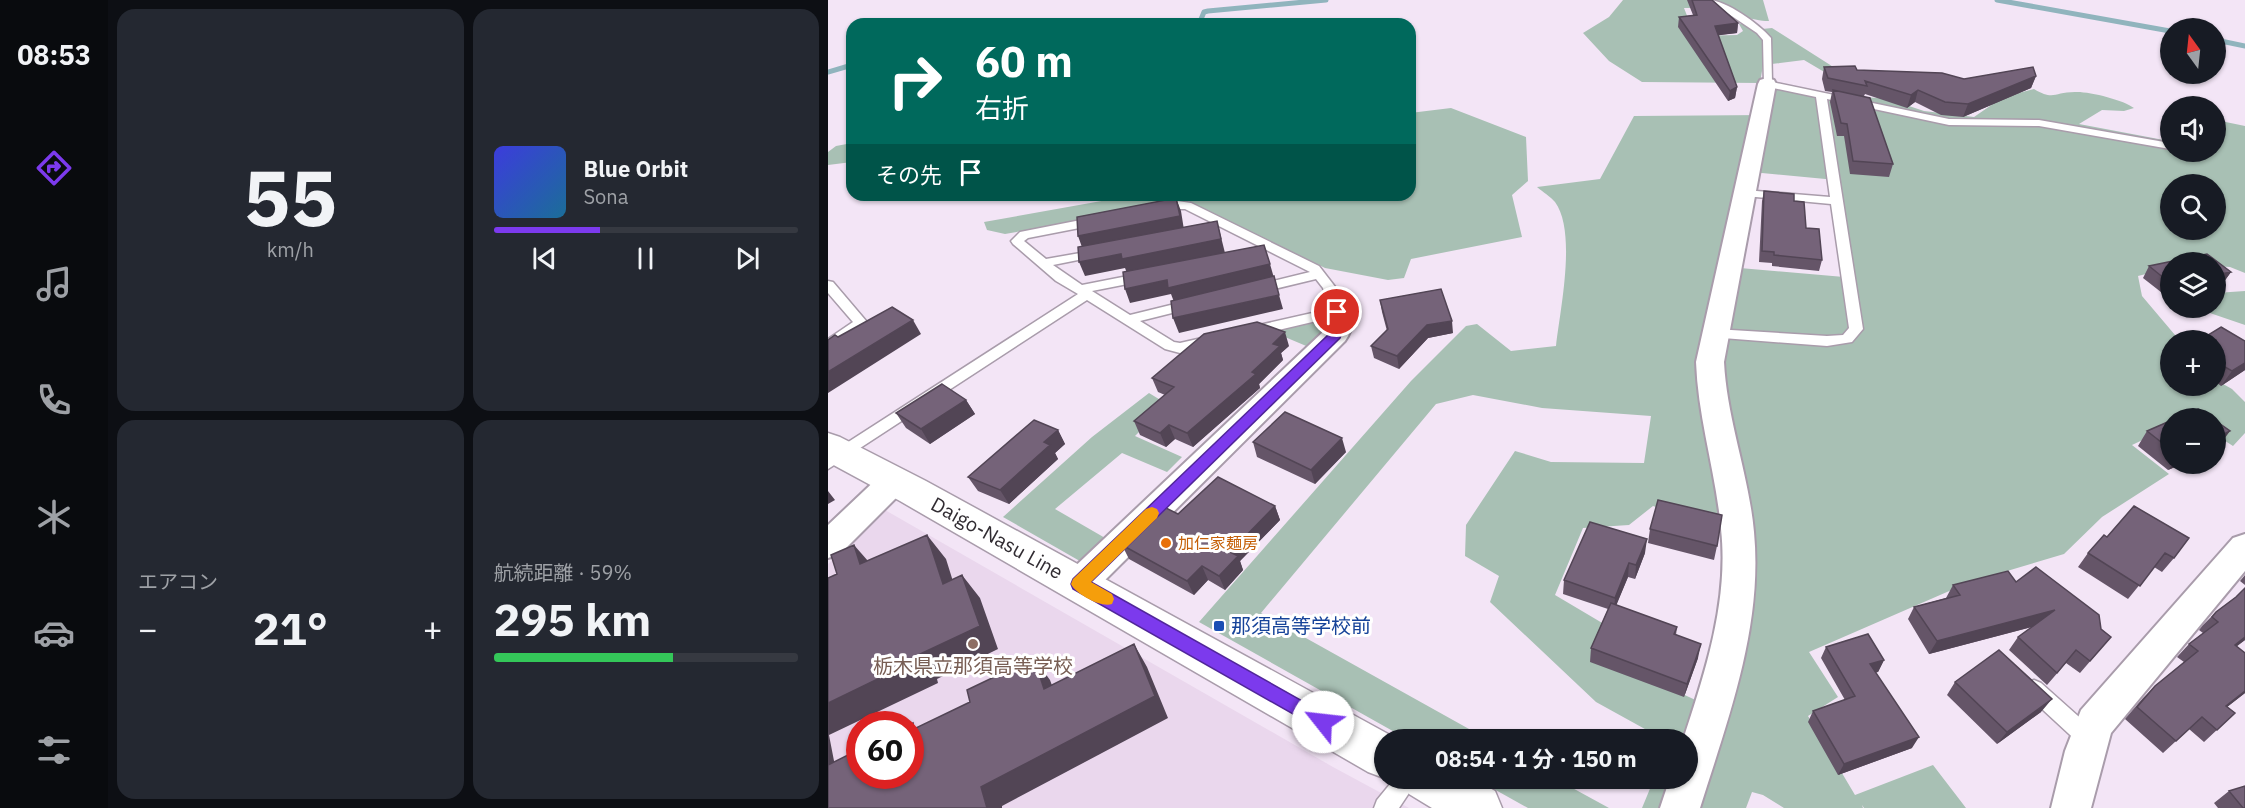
<!DOCTYPE html>
<html lang="ja">
<head>
<meta charset="utf-8">
<style>
	:root { --surface:#171b24; --page:#242831; --text:#f1f3f6; --muted:#9ea1a6; --line:#363941; --accent:#7c3aed }
	body { margin:0; font-family:"IBM Plex Sans","Noto Sans JP",sans-serif; background:var(--page); color:var(--text); height:100vh; display:flex; flex-direction:column; font-size:22px; white-space:nowrap }
	* { box-sizing:border-box; margin:0 }
	p { font-size:20px; color:var(--muted) }
	.icon { flex:none; width:33px; height:33px; fill:none; stroke:currentColor; stroke-width:2; stroke-linecap:round; stroke-linejoin:round }
	.map { position:relative; flex:1; overflow:hidden }
	.drawer { display:flex; flex-direction:column; gap:9px; padding:9px; background:#0d0f14; width:720px }
	.drawer>* { flex:none }
	.guide { position:absolute; left:18px; top:18px; width:570px; height:183px; border-radius:18px; box-shadow:0 2px 4px #0004; background:#00695c; color:#fff; overflow:hidden }
	.needle { width:39px; rotate:345deg }
	.tools { position:absolute; left:1332px; top:18px; display:grid; gap:12px }
	.tools a { display:grid; place-items:center; width:66px; height:66px; border-radius:50%; background:var(--surface); box-shadow:0 2px 4px #0004; font-size:30px }
	.speed { position:absolute; left:18px; top:711px; display:flex; gap:12px; font-size:30px; font-weight:700; text-align:center }
	.speed>* { display:grid; place-content:center; width:78px; height:78px; border-radius:50%; background:var(--surface); box-shadow:0 2px 4px #0004; line-height:1 }
	.speed .limit { border:9px solid #d22; background:#fff; color:#111 }
	.pin { position:absolute; display:grid; place-items:center; width:51px; height:51px; color:#fff; margin:-26px; border:3px solid #fff; border-radius:50%; box-shadow:0 2px 6px #0007 }
	.me { position:absolute; width:66px; margin:-33px; rotate:299deg; stroke-linejoin:round; filter:drop-shadow(0 0 4px #0008) }
	.turn { display:flex; align-items:center; gap:21px; height:126px; padding:0 30px; font-size:27px }
	.turn .icon { width:78px; height:78px; stroke-width:2.5 }
	.turn b { display:block; font-size:42px; line-height:51px }
	.then { display:flex; align-items:center; height:57px; padding:0 30px; background:#0003; gap:12px; font-size:22px }
	.big { font-size:45px; font-weight:700; line-height:1.1 }
	.drawer .widget { flex:1; display:flex; flex-direction:column; justify-content:center; gap:9px; min-width:0; padding:0 21px; border-radius:18px; background:var(--page) }
	.drawer .dial { align-items:center; gap:0 }
	.dial b { font-size:78px; line-height:1 }
	.song { display:flex; align-items:center; gap:18px }
	.cover { width:72px; height:72px; border-radius:9px; background:linear-gradient(135deg,hsl(240 70% 55%),hsl(200 70% 35%)) }
	.played { height:6px; border-radius:3px; background:linear-gradient(90deg,var(--accent) 35%,var(--line) 35%) }
	.keys { display:flex; justify-content:space-around; direction:ltr }
	.heat { display:flex; justify-content:space-between; align-items:center; font-size:33px; direction:ltr }
	.charge { height:9px; border-radius:4px; background:linear-gradient(90deg,#34c759 59%,var(--line) 0) }
	.drawer .tiles { flex:1; display:grid; gap:9px; grid-template-columns:repeat(2,1fr) }
	.trip { position:absolute; left:546px; top:729px; width:324px; height:60px; border-radius:30px; background:var(--surface); box-shadow:0 2px 4px #0004; font-weight:700; line-height:60px; text-align:center }
	main { display:flex; flex:1; min-height:0 }
	.tab-bar { display:flex; flex-direction:column; width:108px; justify-content:space-around; align-items:center; background:#090b0e; color:var(--muted) }
	.tab-bar .icon { width:42px; height:42px }
	.tab-bar .active { color:var(--accent) }
	.tab-bar b { font-size:27px; color:var(--text) }
	.map>svg:first-child { display:block }
	.built { fill:#ead7ed; fill-rule:evenodd }
	.green { fill:#a8c0b4; fill-rule:evenodd }
	.lines { fill:none; stroke-linecap:round; stroke-linejoin:round }
	.stream { stroke:#90b4bd; stroke-width:5 }
	.service-casing { stroke:#a99cab; stroke-width:3 }
	.minor-casing { stroke:#a99cab; stroke-width:4 }
	.primary-casing { stroke:#a99cab; stroke-width:3 }
	.service { fill:#fff; fill-rule:evenodd }
	.minor { fill:#fff; fill-rule:evenodd }
	.primary { fill:#fff; fill-rule:evenodd }
	.wall { fill:#655568 }
	.shaded-wall { fill:#524555 }
	.building { fill:#756379; stroke:#524555; stroke-width:1.5 }
	.route { fill:#7c3aed; stroke:#51269a; stroke-width:1.5 }
	.slow { fill:#f59e0b }
	.food-dot { fill:#e8710a; stroke:#fff; stroke-width:2 }
	.transit-dot { fill:#1a4fb4; stroke:#fff; stroke-width:2 }
	.education-dot { fill:#8d6e63; stroke:#fff; stroke-width:2 }
	.labels { text-anchor:middle; stroke-width:6; stroke-linejoin:round; paint-order:stroke }
	.food-label { font-size:16px; fill:#c56008; stroke:#fff; text-anchor:start }
	.near-street-label { font-size:20px; fill:#312c32; stroke:#fff }
	.near-transit-label { font-size:20px; fill:#164399; stroke:#fff; text-anchor:start }
	.near-education-label { font-size:20px; fill:#785e54; stroke:#fff }
</style>
</head>
<body>
<main>
<nav class="tab-bar">
<b>08:53</b>
<svg class="icon active" aria-label="directions" viewBox="0 0 24 24"><path d="M12 3l9 9-9 9-9-9zM9 14v-3h6M13 9l2 2-2 2"/></svg>
<svg class="icon" aria-label="music" viewBox="0 0 24 24"><path d="M9 18V5l10-2v13"/><circle cx="6" cy="18" r="3"/><circle cx="16" cy="16" r="3"/></svg>
<svg class="icon" aria-label="phone" viewBox="0 0 24 24"><path d="M5 4h4l2 5-3 2q2 4 5 5l2-3 5 2v4C11 20 4 13 5 4z"/></svg>
<svg class="icon" aria-label="climate" viewBox="0 0 24 24"><path d="M12 3v18M4 7l16 10M4 17L20 7"/></svg>
<svg class="icon" aria-label="car" viewBox="0 0 24 24"><path d="M5 17H2v-5l4-1 3-4h7l3 4 3 1v5h-3M9 17h6M6 11h13"/><circle cx="7" cy="17" r="2"/><circle cx="17" cy="17" r="2"/></svg>
<svg class="icon" aria-label="filters" viewBox="0 0 24 24"><path d="M4 7h16M4 17h16"/><circle cx="9" cy="7" r="2"/><circle cx="15" cy="17" r="2"/></svg>
</nav>
<section class="drawer">
<div class="tiles">
<div class="widget dial"><b>55</b><p>km/h</p></div>
<div class="widget">
<div class="song"><i class="cover"></i><div><b>Blue Orbit</b><p>Sona</p></div></div>
<div class="played"></div>
<div class="keys"><svg class="icon" aria-label="previous" viewBox="0 0 24 24"><path d="M18 5L8 12l10 7zM5 5v14"/></svg><svg class="icon" aria-label="pause" viewBox="0 0 24 24"><path d="M8 5v14M16 5v14"/></svg><svg class="icon" aria-label="next" viewBox="0 0 24 24"><path d="M6 5l10 7-10 7zM19 5v14"/></svg></div>
</div>
<div class="widget"><p>エアコン</p>
<div class="heat"><a>−</a><b class="big">21°</b><a>+</a></div>
</div>
<div class="widget"><p>航続距離 · 59%</p><b class="big">295 km</b><div class="charge"></div></div>
</div>
</section>
<div class="map">
<svg width="1417" height="808" viewBox="0 0 1417 808">
	<rect width="100%" height="100%" fill="#f3e5f6"/>
	<!-- built -->
	<path class="built" d="M57,510L505,767L581,808H0V564ZM32,724H82V776H32Z"/>
	<!-- green -->
	<path class="green" d="M795,0H935L941,21C933,22 891,12 885,8H856L867,36L909,35L915,31L911,24H917L924,30L944,28L1018,75L998,73L976,60L935,65L932,83L814,82L781,61L755,33L781,17Z
		M947,89L1060,99L1096,111L1146,117L1175,97L1206,89C1226,101 1226,92 1247,92C1260,91 1296,100 1306,108L1296,111L1274,110L1251,124L1341,141L1342,137V152H1388V120L1417,126V273L1402,267L1388,266V262H1342V268L1310,276L1314,296L1347,335L1346,340H1342V386H1388V380L1404,389L1417,402V433L1405,446L1388,435V418H1342V427L1304,445L1341,474L1274,517L1236,554L1142,582L981,652L1010,697L980,716L1027,795L1105,765L1138,808H1036L1034,805L1035,808H956L935,795L924,792L918,808H814L826,779L860,778V740L835,739L768,702L662,602L671,576L637,556L638,525L687,451L723,462L816,463L823,416L714,408L645,395L608,404L433,613L659,739H579L371,622L583,381L638,326L649,324L683,351L728,346C732,310 749,232 727,202C723,197 715,192 709,187L772,179L806,116L938,115ZM913,171L1008,180L1016,277L889,266ZM1342,184H1388V230H1342ZM825,506L897,529L891,711L801,669L781,627L727,595L755,528L801,525Z
		M623,108L698,137L700,181L684,195L694,237L583,259L576,278L560,280L497,268L360,201L177,234L159,230L156,222L307,195H582V113Z
		M24,143V162L0,165V152L8,146Z
		M1417,291V325L1376,311L1371,308H1388V293Z
		M502,319L503,324L483,348L445,332Z
		M321,393L339,404L307,436L354,457L339,472L294,453L227,509L284,542L257,564L175,517L264,437Z
		M648,779H728L781,808H700Z"/>
	<g class="lines">
		<!-- stream -->
		<path class="stream" d="M1169,0L1342,31
			M371,24L376,12L380,11L498,0
			M1388,40L1417,46
			M0,72L24,65"/>
		<!-- service casing -->
		<g class="service-casing">
			<path id="service" d="M880,0C898,0 931,24 943,38L944,82L1121,119L1211,120L1342,143V149L1211,126L1121,125L999,99L1035,329L1024,342L999,346L882,337L880,334L887,329L999,336L1015,335L1021,328L1003,204L917,196L911,193L917,190L1002,197L988,97L936,86L935,40L929,33Z
				M349,201L363,203L491,266L508,288L516,312L514,315L352,353L337,349L259,300L0,469V455L250,294L228,281L185,244L183,241L192,232ZM349,209H357L482,272L425,286L423,289L425,292L430,293L488,279L495,288L502,309L352,343L346,342L312,321L368,307L370,304L368,301L363,300L302,315L264,291L320,280L321,277L320,274L315,273L254,285L225,265L275,255L277,252L275,249L218,259L196,241L200,238Z
				M0,281L5,282L39,322L34,331L0,350V339L25,322L0,293Z
				M1206,680L1213,683L1268,732L1271,739L1268,746L1261,749L1254,746L1199,695L1196,689L1199,683Z
				M567,778H591L571,808H546L549,800Z"/>
		</g>
		<!-- minor casing -->
		<g class="minor-casing">
			<path id="minor" d="M939,78L946,80L948,84L896,362C899,420 921,475 926,532C935,627 900,719 872,808H832L842,778H860V740H855C877,673 901,601 893,529C888,473 870,419 868,362L930,84L932,80Z
				M509,304L518,306C526,318 525,330 517,341L263,594L251,598L239,594L234,584L239,574L496,331L498,325L496,312L500,306Z
				M66,469L77,473L81,481L77,489L12,554L0,558V525L55,473Z
				M1417,534V571L1283,733L1263,808H1223L1237,751L1253,710L1405,538Z"/>
		</g>
		<!-- primary casing -->
		<g class="primary-casing">
			<path id="primary" d="M0,433L12,437L98,481L571,740H556V778L540,772L72,501L0,462Z
				M574,778H644L667,791L674,808H604L581,794Z"/>
		</g>
		<!-- service -->
		<use href="#service" class="service"/>
		<!-- minor -->
		<use href="#minor" class="minor"/>
		<!-- primary -->
		<use href="#primary" class="primary"/>
	</g>
	<!-- wall -->
	<path class="wall" d="M859,0H884L910,23L909,33L890,35L909,87L907,98L900,101L850,27L851,17L865,15Z
		M996,67L1029,70L1136,79L1208,76L1203,88L1135,117L1113,115L1087,102L1079,108L1037,94L1036,96L1065,164L1061,177L1022,174L1016,136H1009L1002,102L1004,92L997,91L994,79Z
		M936,191L966,201L978,228L994,260L991,271L944,266V263L931,262L934,201Z
		M1379,254L1403,272L1395,283L1388,285V262H1342V295L1338,296L1315,278L1321,266Z
		M552,300L625,333L600,338L571,369L546,358L543,346L559,331L554,312Z
		M1388,340L1417,341V370L1393,386L1388,382Z
		M461,346L453,353L455,360L431,384L432,388L365,447L347,439L338,447L312,435L306,421L337,395L330,392L324,378Z
		M138,400L147,414L102,444L78,428L68,413Z
		M1342,421V464H1354L1340,470L1310,446L1319,431Z
		M230,430L237,444L227,453L230,459L181,504L150,491L140,477Z
		M425,442L518,452L487,484L429,457Z
		M447,506L452,520L412,561L415,570L397,590L380,580L366,595L301,559L294,545L350,514Z
		M1306,506L1346,558L1334,572L1326,567L1300,599L1250,567L1260,553L1279,537Z
		M822,529L889,546L886,560L820,543Z
		M817,553L807,579L800,577L788,605L849,627L848,635L870,658L856,697L762,662L763,648L780,609L735,594L736,580Z
		M1417,575V585L1412,581Z
		M1188,582L1273,629L1283,637L1252,673L1238,663L1219,685L1181,650L1190,637L1204,627L1101,654L1080,619L1086,607L1118,598L1125,585Z
		M1417,588V640L1408,646L1417,653V693L1399,707L1407,713L1376,742L1361,729L1335,753L1297,719L1315,698L1327,686L1356,662L1349,657L1361,644L1375,633L1371,630L1375,625L1388,612L1408,597Z
		M998,647L1056,660L1050,672H1048L1084,748L1010,775L980,722L985,711L1017,700L993,658Z
		M1127,682L1213,712L1169,744L1119,695Z
		M1401,791L1417,808H1390L1386,803Z"/>
	<!-- shaded-wall -->
	<path class="shaded-wall" d="M910,23L909,33L885,36L887,26Z
		M1208,76L1203,88L1135,117L1140,104Z
		M909,87L907,98L900,101L902,91Z
		M1090,90L1087,102L1079,108L1083,95Z
		M348,198L353,211L356,230L255,250L250,236Z
		M389,221L397,253L299,273L297,268L257,276L251,262Z
		M442,264L446,278L346,302L343,294L302,303L297,289L339,280Z
		M1403,272L1395,283L1388,285V275Z
		M1342,288V295L1338,296Z
		M451,295L455,309L351,333L345,318Z
		M85,320L93,334L0,393V372Z
		M624,321L625,333L600,338L571,369L569,356L599,325Z
		M457,332L461,346L453,353L455,360L431,384L432,388L365,447L359,433L424,372L445,344Z
		M1417,363V370L1393,386L1404,371Z
		M138,400L147,414L102,444L93,429Z
		M341,425L347,439L338,447L332,433Z
		M230,430L237,444L227,453L230,459L181,504L172,490L216,442Z
		M1402,431L1391,446L1388,447V438Z
		M514,438L518,452L487,484L483,470Z
		M1345,464H1354L1340,470Z
		M0,491L7,500L0,504Z
		M447,506L452,520L412,561L415,570L397,590L391,576L402,552Z
		M99,535L118,559L133,607L115,584Z
		M819,539L817,553L807,579L808,565Z
		M26,545L47,569L32,564Z
		M801,563L800,577L786,611L787,598Z
		M374,566L380,580L366,595L359,581Z
		M134,575L152,598L170,649L109,679L110,683L1,735L12,792L0,782V703L88,656Z
		M1227,610L1218,623L1101,654L1109,641Z
		M1417,637V640L1394,658L1407,645Z
		M306,644L319,667L340,718L174,806V808H159L153,787Z
		M873,644L870,658L856,697L859,684Z
		M206,658L222,680L233,710L216,689Z
		M1056,660L1050,672L1037,676L1042,664Z
		M1417,691V693L1385,718L1398,706Z
		M1224,699L1213,712L1169,744L1179,732Z
		M1091,737L1084,748L1010,775L1016,764Z"/>
	<!-- building -->
	<path class="building" d="M864,0H884L910,23L887,26L909,87L902,91L851,17L869,15Z
		M1027,66L1029,70L1114,73L1136,79L1205,67L1208,76L1140,104L1117,102L1090,90L1083,95L1037,81L1039,86L1000,78L996,67Z
		M1005,90L1042,98L1065,164L1025,161L1019,124L1013,123Z
		M936,191L966,194V201L976,202L978,228L991,229L994,260L946,255V252L934,251Z
		M348,198L352,216L250,236L249,217Z
		M389,221L393,239L294,259L293,254L251,262L250,247Z
		M436,245L442,264L340,288L339,280L297,289L295,272Z
		M1379,254L1403,272L1388,275V262H1342V283L1321,266Z
		M446,276L451,295L345,318L343,301Z
		M613,289L624,321L599,325L569,356L543,346L560,329L552,300Z
		M64,307L85,320L0,372V340L7,335L10,337Z
		M429,322L457,332L445,344L452,346L424,372L428,374L359,433L341,425L332,433L306,421L346,387L324,378L376,334Z
		M1393,327L1417,341V363L1404,371L1388,362V340H1372Z
		M114,384L138,400L93,429L68,413Z
		M1370,409L1384,418H1348Z
		M457,412L514,438L483,470L425,442Z
		M206,420L230,430L216,442L222,445L172,490L140,477Z
		M1342,421V449L1319,431Z
		M1388,421L1402,431L1388,438Z
		M390,477L447,506L402,552L410,556L391,576L374,566L359,581L294,545L334,506L350,514Z
		M830,500L894,515L889,546L822,529Z
		M1306,506L1361,538L1346,558L1337,553L1312,586L1260,553L1276,535L1279,537Z
		M762,522L819,539L808,565L801,563L787,598L736,580Z
		M99,535L115,584L134,575L152,626L88,656L89,660L0,703V578L9,574L3,555L26,545L32,564Z
		M1208,567L1271,615L1273,629L1283,637L1262,661L1248,650L1229,673L1190,637L1227,610L1109,641L1086,607L1132,595L1125,585L1180,571L1188,582Z
		M1417,588V637L1407,645L1417,653V691L1398,706L1407,713L1389,730L1374,717L1348,741L1309,707L1327,686L1370,651L1361,644L1390,622L1384,617L1388,612L1408,597Z
		M783,603L849,627L846,634L873,644L859,684L763,648Z
		M1040,634L1056,660L1042,664L1091,737L1016,764L985,711L1027,696L998,647Z
		M306,644L327,696L153,787L159,808H0V765L32,749V776H82V725L85,723L86,729L142,702L139,690L206,658L216,689Z
		M1171,650L1224,699L1179,732L1127,682Z
		M1417,786V808H1415L1401,791Z"/>
	<!-- route -->
	<path class="route" d="M509,308L515,312L517,325L512,338L263,582L501,716L504,722L501,728L495,731L245,589L243,584L245,579L502,333L505,325L503,312Z"/>
	<!-- slow -->
	<path class="slow" d="M324,507L329,509L331,513L329,518L263,582L284,594L286,599L284,604C273,608 248,594 243,584L245,579L318,509Z"/>
	<!-- markers -->
	<circle class="food-dot" cx="338" cy="543" r="6"/>
	<rect class="transit-dot" x="385" y="620" width="12" height="12" rx="3"/>
	<circle class="education-dot" cx="145" cy="644" r="6"/>
	<g class="labels">
		<!-- food labels -->
		<g class="food-label">
			<text x="350" y="549">加仁家麺房</text>
		</g>
		<!-- near-street labels -->
		<g class="near-street-label">
			<text transform="translate(169 538) rotate(29)" y="7">Daigo-Nasu Line</text>
		</g>
		<!-- near-transit labels -->
		<g class="near-transit-label">
			<text x="403" y="633">那須高等学校前</text>
		</g>
		<!-- near-education labels -->
		<g class="near-education-label">
			<text x="145" y="673">栃木県立那須高等学校</text>
		</g>
	</g>
</svg>
<div class="tools">
<a><svg class="needle" viewBox="-14 -14 28 28"><path d="M0-13l5 13h-10z" fill="#e53935"/><path d="M0 13l5-13h-10z" fill="#9ea1a6"/></svg></a>
<a><svg class="icon" aria-label="sound" viewBox="0 0 24 24"><path d="M4 9h4l5-4v14l-5-4H4zM17 9q2 3 0 6"/></svg></a>
<a><svg class="icon" aria-label="search" viewBox="0 0 24 24"><circle cx="10" cy="10" r="6"/><path d="M15 15l6 6"/></svg></a>
<a><svg class="icon" aria-label="layers" viewBox="0 0 24 24"><path d="M12 4l9 5-9 5-9-5zM3 14l9 5 9-5"/></svg></a>
<a>+</a>
<a>−</a>
</div>
<div class="speed"><div class="limit">60</div></div>
<div class="pin" style="left:509px;top:312px;background:#d93025"><svg class="icon" aria-label="arrive" viewBox="0 0 24 24"><path d="M6 21V4h12l-3 4 3 4H6"/></svg></div>
<svg class="me" style="left:495px;top:722px" viewBox="-20 -20 40 40"><circle r="19" fill="#fff"/><path d="M0-13L10 11 0 6-10 11z" fill="#7c3aed"/></svg>
<div class="trip">08:54 · 1 分 · 150 m</div>
<div class="guide">
<div class="turn"><svg class="icon" aria-label="right" viewBox="0 0 24 24"><path d="M7 20v-9h11M14 6l5 5-5 5"/></svg><div><b>60 m</b>右折</div></div>
<div class="then">その先<svg class="icon" aria-label="arrive" viewBox="0 0 24 24"><path d="M6 21V4h12l-3 4 3 4H6"/></svg></div>
</div>
</div>
</main>
</body>
</html>
